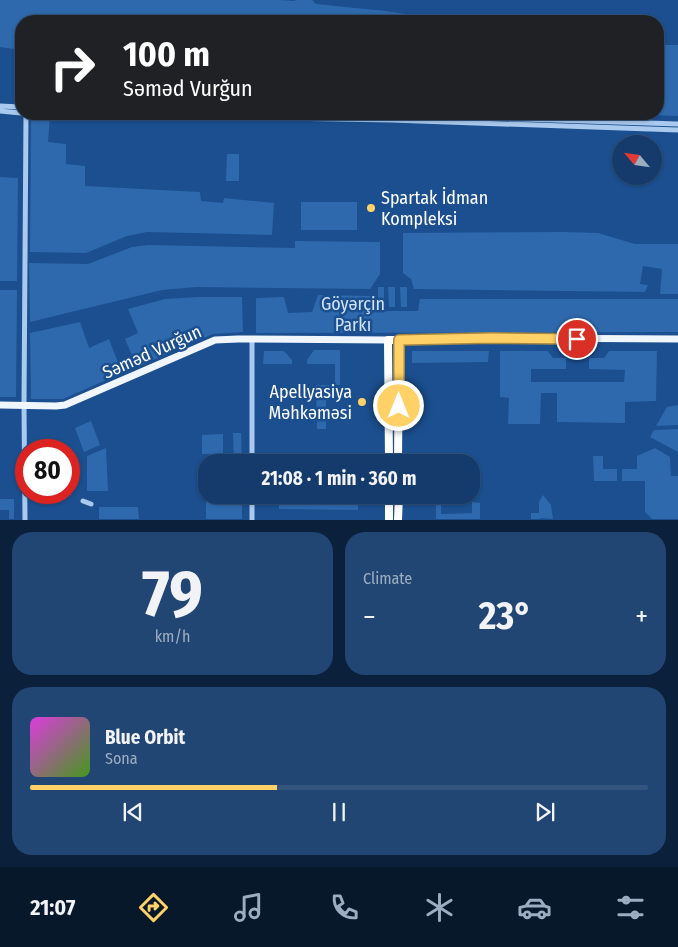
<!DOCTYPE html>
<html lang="en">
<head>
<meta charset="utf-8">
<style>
	:root { --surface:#143b6b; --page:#214673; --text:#f1f3f6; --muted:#9dadc1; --line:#33557e; --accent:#ffd166 }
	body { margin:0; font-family:"Fira Sans Condensed",sans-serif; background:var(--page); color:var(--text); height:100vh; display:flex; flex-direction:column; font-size:19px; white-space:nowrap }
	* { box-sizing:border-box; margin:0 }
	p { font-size:16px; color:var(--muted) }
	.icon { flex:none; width:28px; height:28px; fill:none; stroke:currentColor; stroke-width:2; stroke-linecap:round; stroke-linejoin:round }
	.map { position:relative; height:520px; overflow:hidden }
	.details { display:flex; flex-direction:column; gap:12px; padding:12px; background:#0b203b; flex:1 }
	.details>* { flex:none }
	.banner { position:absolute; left:15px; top:15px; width:649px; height:105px; border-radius:20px; box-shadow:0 1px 4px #0004,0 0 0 1px var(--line); background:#202124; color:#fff; overflow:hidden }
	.needle { width:32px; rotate:299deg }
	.fabs { position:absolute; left:612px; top:135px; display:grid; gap:10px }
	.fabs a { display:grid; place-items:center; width:50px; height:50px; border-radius:50%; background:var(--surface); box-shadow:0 1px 4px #0004,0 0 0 1px var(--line); font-size:25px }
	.speed { position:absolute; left:15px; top:439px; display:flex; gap:10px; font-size:25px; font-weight:700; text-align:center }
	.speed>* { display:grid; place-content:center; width:65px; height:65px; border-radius:50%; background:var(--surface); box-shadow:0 1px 4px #0004,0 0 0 1px var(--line); line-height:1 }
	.speed .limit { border:8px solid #d22; background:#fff; color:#111 }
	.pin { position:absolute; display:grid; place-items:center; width:42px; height:42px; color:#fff; margin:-21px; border:2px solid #fff; border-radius:50%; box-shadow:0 1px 5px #0007 }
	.me { position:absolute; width:55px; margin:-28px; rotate:0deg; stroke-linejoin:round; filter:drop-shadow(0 0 4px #0008) }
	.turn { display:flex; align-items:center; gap:18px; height:105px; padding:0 25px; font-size:22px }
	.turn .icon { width:65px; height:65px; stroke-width:2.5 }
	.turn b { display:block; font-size:35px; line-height:42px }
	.big { font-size:38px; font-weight:700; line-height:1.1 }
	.details .card { flex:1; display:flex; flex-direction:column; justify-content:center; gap:8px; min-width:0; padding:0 18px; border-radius:20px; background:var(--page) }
	.details .dial { align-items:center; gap:0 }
	.dial b { font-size:65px; line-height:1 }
	.song { display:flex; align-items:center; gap:15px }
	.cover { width:60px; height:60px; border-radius:8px; background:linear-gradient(135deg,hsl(300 70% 55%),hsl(100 70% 35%)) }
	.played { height:5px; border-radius:2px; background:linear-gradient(90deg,var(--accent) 40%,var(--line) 40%) }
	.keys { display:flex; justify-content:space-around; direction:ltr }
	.heat { display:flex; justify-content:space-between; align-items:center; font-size:28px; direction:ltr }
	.details .tiles { flex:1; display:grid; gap:12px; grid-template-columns:1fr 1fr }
	.card:last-child { grid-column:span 2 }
	.trip { position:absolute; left:198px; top:454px; width:282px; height:50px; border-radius:20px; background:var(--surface); box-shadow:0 1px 4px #0004,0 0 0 1px var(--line); font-weight:700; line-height:50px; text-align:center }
	.tab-bar { display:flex; height:80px; justify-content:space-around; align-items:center; background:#08182b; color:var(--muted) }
	.tab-bar .icon { width:35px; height:35px }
	.tab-bar .selected { color:var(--accent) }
	.tab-bar b { font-size:22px; color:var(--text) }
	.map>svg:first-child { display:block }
	.green { fill:#2e69ad }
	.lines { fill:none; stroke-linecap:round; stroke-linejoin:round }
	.minor { stroke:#a9c9ee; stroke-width:5 }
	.major { stroke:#f0f6ff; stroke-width:7 }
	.highway { stroke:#fff; stroke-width:8 }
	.route-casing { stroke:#a68842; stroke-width:12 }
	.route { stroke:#ffd166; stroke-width:9 }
	.poi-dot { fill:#ffd166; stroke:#1b4f8f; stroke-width:2 }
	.labels { text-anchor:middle; stroke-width:5; stroke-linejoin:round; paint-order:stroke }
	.poi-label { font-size:18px; fill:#fff; stroke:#1b4f8f; text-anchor:start }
	.park-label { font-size:18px; fill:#cfe3fa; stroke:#1b4f8f }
	.street-label { font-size:18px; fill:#fff; stroke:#1b4f8f }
</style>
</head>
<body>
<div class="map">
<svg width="678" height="520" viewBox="0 0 678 520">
	<rect width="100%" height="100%" fill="#1b4f8f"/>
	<!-- green -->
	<path class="green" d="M0,0H279L294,1L296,0H312L316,4L385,11L454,21H21V50L0,47Z
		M658,41H660L664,45H678V116L627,114L623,119L485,114H658Z
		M31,116H50L48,142L66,144V164L85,166V186L200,192L201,201L223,203L224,198L274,203L272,235L147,232L127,236L86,253L30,252Z
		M227,154H239V181H226Z
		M0,177L18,178L17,281H0Z
		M301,202H357V230H301Z
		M564,232L598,233L635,244H678V294H660L662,269L643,266L640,284L648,285L645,292L414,289L411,279L403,273V233Z
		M295,241L380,242V274L370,289L196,287L162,290L30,322L29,263L88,264L132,247L148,245L295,248Z
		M378,287H384V307H378Z
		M388,287H395V307H389Z
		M400,287H407V307H401Z
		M0,290H17L16,397H0Z
		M318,295L371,296L372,311H418L420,299H678V332L256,333V298L284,297L288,313L312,312Z
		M198,297H242L243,332L213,334L137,367L125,339L138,333L128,309L165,299Z
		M80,322L89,348L109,339L122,373L63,399H31L30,333Z
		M314,350H340V385H335L336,398H326V429H317L316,385H335V364H307V360Z
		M264,351H284L292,360V364H263Z
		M412,351H489L488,362L412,363Z
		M500,351H548L553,358H566V369H531V382H624L625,370L589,369V358H604L609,351H657L656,401L625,402V423L557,422V393H541L540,424H508L509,398L500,397Z
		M678,405V425L656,426L667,407Z
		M91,421L100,445L84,452L75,428Z
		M678,429V452L650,437L654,430Z
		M233,433H241L242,462H234Z
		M223,434V454H202V435Z
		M106,448L108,491H87V456Z
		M655,448L670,457L671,476H678V469V519H652L645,512V481H622V469H637V456Z
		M287,456H336V462H287Z
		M593,456H603V469H617V481H594Z
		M206,493V495H242V519H206Z
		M279,495H358V510L279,509Z
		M543,495L551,505L553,519L540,518V519H531V513H539V502Z
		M0,499H14V519H9V510H0Z
		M472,502L480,503V519H436V503H441V514L472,513Z
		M99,507H138L139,519H99Z"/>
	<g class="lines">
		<!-- minor -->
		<path class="minor" d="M0,106L21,107
			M0,111L21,113
			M63,114L391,120L678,130
			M370,114L678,124
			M252,339V462
			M83,501L91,504
			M25,520L24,405L26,114
			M252,520V495"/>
		<!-- major -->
		<path class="major" d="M399,340L491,338L678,339
			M0,405L56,406L65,405L215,340L238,339L388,340"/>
		<!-- highway -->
		<path class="highway" d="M389,462L388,340H399L398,462
			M389,520V495
			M398,520L399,495"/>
	</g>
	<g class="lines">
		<!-- route casing -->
		<g class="route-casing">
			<path id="route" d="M399,406V340L491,338L577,339"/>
		</g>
		<!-- route -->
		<use href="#route" class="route"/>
	</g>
	<!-- markers -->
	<g class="poi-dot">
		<circle cx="371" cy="208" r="5"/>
		<circle cx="362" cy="402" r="5"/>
	</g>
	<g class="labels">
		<!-- poi labels -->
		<g class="poi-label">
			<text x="381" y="204">Spartak İdman<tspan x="381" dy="21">Kompleksi</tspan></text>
			<text x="352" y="398" text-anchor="end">Apellyasiya<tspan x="352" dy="21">Məhkəməsi</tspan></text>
		</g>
		<!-- park labels -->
		<g class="park-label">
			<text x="353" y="310">Göyərçin<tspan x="353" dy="21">Parkı</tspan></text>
		</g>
		<!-- street labels -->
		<g class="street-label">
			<text transform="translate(152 352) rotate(-24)" y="6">Səməd Vurğun</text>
		</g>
	</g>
</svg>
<div class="fabs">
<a><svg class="needle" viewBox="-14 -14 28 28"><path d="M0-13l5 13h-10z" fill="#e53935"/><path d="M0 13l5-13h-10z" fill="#9dadc1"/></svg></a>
</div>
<div class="speed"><div class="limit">80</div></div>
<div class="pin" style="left:577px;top:339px;background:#d93025"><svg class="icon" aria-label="arrive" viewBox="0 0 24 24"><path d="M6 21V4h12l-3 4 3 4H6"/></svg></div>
<svg class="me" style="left:399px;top:406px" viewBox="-20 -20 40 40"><circle r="17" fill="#ffd166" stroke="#fff" stroke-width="3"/><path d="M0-11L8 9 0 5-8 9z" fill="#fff"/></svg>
<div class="trip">21:08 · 1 min · 360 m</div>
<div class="banner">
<div class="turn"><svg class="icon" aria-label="right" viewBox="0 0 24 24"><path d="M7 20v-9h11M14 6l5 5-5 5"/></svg><div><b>100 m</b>Səməd Vurğun</div></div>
</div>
</div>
<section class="details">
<div class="tiles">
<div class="card dial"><b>79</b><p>km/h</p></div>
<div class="card"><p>Climate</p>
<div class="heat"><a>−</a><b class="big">23°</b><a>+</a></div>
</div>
<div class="card">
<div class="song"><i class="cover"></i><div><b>Blue Orbit</b><p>Sona</p></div></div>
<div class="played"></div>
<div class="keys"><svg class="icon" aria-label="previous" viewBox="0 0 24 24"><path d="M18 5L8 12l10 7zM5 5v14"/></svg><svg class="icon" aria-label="pause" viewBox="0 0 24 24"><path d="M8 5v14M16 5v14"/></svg><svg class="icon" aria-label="next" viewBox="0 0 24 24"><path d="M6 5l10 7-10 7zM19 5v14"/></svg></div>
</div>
</div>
</section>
<nav class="tab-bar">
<b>21:07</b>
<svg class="icon selected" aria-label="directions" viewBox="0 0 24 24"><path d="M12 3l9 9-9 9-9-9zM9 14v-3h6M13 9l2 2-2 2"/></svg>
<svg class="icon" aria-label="music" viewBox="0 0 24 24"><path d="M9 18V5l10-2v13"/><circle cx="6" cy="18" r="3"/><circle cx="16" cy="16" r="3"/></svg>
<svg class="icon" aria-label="phone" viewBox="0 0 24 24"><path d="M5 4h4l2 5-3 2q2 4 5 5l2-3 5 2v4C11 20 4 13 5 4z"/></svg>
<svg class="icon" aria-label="climate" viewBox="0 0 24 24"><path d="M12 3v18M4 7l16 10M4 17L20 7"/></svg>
<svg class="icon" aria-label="car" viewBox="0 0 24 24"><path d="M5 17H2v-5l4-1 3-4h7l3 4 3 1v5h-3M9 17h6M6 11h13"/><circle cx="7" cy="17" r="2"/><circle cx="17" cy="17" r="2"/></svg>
<svg class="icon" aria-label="filters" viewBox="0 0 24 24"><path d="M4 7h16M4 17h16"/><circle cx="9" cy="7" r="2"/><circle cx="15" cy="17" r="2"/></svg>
</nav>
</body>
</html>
